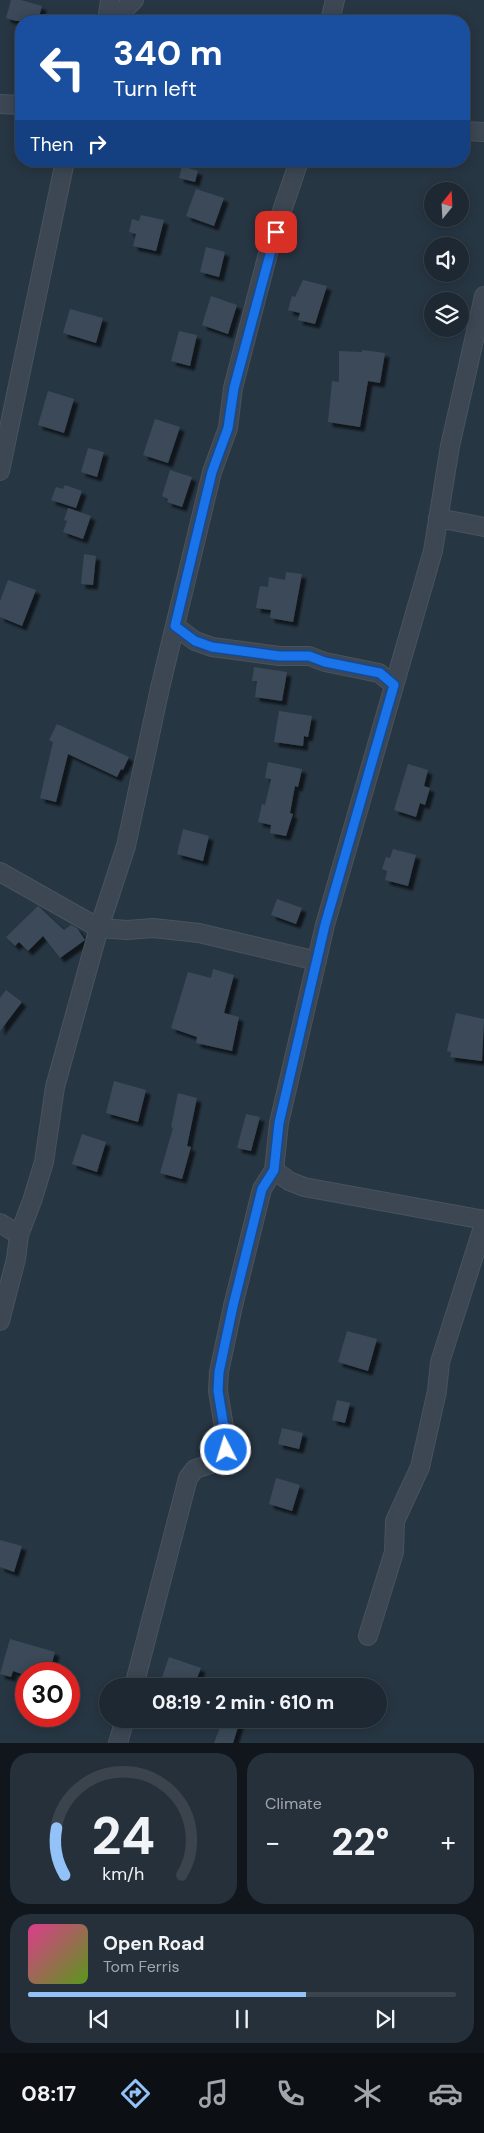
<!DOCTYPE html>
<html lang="en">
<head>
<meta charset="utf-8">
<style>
	:root { --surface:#1d2832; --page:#25303a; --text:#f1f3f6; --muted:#a0a6ac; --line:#3b444d; --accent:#93c2f8 }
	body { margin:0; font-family:"DM Sans",sans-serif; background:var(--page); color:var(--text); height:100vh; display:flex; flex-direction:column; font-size:19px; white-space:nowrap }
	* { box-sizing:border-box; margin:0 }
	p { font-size:16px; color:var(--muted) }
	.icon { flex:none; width:28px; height:28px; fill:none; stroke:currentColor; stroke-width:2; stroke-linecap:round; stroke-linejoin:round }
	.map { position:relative; height:1743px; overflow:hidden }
	.panel { display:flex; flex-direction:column; gap:10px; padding:10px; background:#10161c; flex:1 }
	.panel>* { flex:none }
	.top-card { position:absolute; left:15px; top:15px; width:455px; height:152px; border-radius:20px; box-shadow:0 2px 12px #0003,0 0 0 1px var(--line); background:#1a4fa0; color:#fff; overflow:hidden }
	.needle { width:32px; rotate:18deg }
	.buttons { position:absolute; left:424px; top:182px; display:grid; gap:10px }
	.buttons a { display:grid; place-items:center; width:45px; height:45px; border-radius:50%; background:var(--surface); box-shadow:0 2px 12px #0003,0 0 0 1px var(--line); font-size:25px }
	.speed { position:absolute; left:15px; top:1662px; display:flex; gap:10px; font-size:25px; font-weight:700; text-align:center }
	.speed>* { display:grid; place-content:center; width:65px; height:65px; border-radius:50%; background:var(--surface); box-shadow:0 2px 12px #0003,0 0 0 1px var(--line); line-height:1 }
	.speed .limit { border:8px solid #d22; background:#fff; color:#111 }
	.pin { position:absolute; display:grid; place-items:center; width:42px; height:42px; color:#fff; margin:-21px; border-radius:10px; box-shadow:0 2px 8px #0006 }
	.me { position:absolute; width:55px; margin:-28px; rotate:355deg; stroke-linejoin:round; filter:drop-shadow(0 0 4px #0008) }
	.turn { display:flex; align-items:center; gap:18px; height:105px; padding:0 15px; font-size:22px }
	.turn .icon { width:65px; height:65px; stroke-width:2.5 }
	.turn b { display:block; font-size:35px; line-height:42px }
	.then { display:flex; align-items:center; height:48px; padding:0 15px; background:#0003; gap:10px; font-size:19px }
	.big { font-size:38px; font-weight:800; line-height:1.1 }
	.panel .card { flex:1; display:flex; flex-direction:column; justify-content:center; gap:8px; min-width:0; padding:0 18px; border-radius:20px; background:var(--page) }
	.panel .dial { align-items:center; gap:0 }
	.dial svg { height:130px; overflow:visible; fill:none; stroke:var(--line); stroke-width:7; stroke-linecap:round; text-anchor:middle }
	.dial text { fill:var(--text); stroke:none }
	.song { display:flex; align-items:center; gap:15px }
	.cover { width:60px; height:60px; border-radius:8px; background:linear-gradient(135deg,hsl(330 70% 55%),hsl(90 70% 35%)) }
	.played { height:5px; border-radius:2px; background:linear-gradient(90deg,var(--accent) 65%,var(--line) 65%) }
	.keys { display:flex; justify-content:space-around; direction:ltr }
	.heat { display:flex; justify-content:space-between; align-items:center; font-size:28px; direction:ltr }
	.panel .tiles { flex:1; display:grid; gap:10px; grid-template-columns:1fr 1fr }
	.card:last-child { grid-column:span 2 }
	.trip { position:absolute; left:99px; top:1678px; width:288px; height:50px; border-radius:25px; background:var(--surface); box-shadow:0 2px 12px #0003,0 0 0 1px var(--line); font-weight:800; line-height:50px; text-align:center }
	.dock { display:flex; height:80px; justify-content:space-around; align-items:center; background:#0c1014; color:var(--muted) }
	.dock .icon { width:35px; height:35px }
	.dock .current { color:var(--accent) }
	.dock b { font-size:22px; color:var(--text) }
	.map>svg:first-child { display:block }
	.building { fill:#3a4a59; filter:url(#shadow) }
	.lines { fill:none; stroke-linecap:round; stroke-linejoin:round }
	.minor-casing { stroke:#48535f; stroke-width:20 }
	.minor { stroke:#3c4753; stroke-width:18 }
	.route-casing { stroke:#114b97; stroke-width:12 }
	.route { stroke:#1a73e8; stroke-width:9 }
</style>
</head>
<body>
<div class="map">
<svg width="484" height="1743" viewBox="0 0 484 1743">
	<defs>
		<filter id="shadow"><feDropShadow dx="4.5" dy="4.5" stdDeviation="1" flood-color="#0009"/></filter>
	</defs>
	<rect width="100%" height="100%" fill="#273643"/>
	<!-- building -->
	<path class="building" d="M11,0H21L42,6L38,21H16L6,18Z
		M182,166L198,171L195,182L179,178Z
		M196,189L224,198L214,226L186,216Z
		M141,215L164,220L156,251L133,246L136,234L129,232L132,219L139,221Z
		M206,247L225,252L219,277L200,272Z
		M303,280L327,286L315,324L298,320L300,313L288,310L292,296L295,297Z
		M211,296L237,305L228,334L202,325Z
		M70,309L103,318L96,343L63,333Z
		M179,331L197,335L190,366L171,361Z
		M362,350L385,353L380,383L368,381L360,427L328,422L332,381L339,382V351L362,352Z
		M48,391L74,399L64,433L38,425Z
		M155,419L180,427L168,463L143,455Z
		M88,448L104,452L97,477L81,472Z
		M170,470L192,477L182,507L167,502L168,499L162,496Z
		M65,485L82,491L76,508L51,500L56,487L63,489Z
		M68,508L91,516L83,539L63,532L67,521L64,520Z
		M84,554L96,556L93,585L81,584Z
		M286,572L302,574L293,622L270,618L271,610L256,608L260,586L268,587L269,577L285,580Z
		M8,580L36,590L22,626L0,617V601Z
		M254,667L287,672L282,701L255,697L257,681H252Z
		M279,711L312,716L308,737L304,736L303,746L274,742Z
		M57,724L129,757L123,770L121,769L117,777L68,754L56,802L40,798L53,742L49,740Z
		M268,762L302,769L298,787L295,786L290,813L293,814L286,836L270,833L271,825L258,822L262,804L265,805L271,779L265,778Z
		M408,764L428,770L424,786L430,788L425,805L420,803L416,817L394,810Z
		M183,829L209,836L203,861L177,854Z
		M393,849L416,855L408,886L385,880L387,871L382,869L386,857L390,858Z
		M277,899L302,908L296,924L271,915Z
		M38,906L64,930L71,925L77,928L85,940L60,958L43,936L28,951L19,942L15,946L6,937Z
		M213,969L234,975L224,1013L239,1017L232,1051L196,1043L197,1037L171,1028L188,972L211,978Z
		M6,990L22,1002L0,1031V998Z
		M456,1013L484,1019L482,1061L450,1057L451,1052L447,1051Z
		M114,1081L146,1090L138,1122L106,1113Z
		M178,1093L197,1098L187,1146L191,1147L182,1179L160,1173L173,1128L171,1127Z
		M246,1114L260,1117L251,1151L237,1148Z
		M82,1134L106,1142L97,1172L72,1164Z
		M347,1331L377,1339L368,1371L338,1362Z
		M337,1400L350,1403L345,1423L332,1420Z
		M282,1428L303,1433L299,1449L278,1444Z
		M276,1478L300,1485L292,1511L269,1504Z
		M0,1540L22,1546L14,1572L0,1567Z
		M10,1639L55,1652L49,1674H22L13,1671L11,1677L0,1674Z
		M169,1657L201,1668L194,1686H159Z
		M223,1719L240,1721L233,1743H214Z"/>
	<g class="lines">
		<!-- minor casing -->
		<g class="minor-casing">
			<path id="minor" d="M107,21L110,0
				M113,21L134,0
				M330,21L335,0
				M0,104L21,105
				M464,131L484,132
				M484,296L450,446L433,551L325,925L279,1123L274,1170L289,1181L304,1187L484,1220
				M0,471L65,161
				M438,518L484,527
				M175,626L195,641L212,647L279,656H309L325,662L379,673L394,685
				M0,872L99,928L127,930L153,928L199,933L317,961
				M0,1223L19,1235
				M0,1321L16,1259L19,1235L32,1201L44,1162L55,1087L99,928L126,846L160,688L212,472L228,428L233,388L254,307L270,246L299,161
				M368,1636L394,1552L395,1521L420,1467L437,1391L440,1362L484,1224
				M134,1686L188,1478L195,1469L217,1462L226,1450V1439L218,1391L219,1372L233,1306L262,1189L274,1170
				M118,1743L125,1719"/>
		</g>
		<!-- minor -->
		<use href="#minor" class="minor"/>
	</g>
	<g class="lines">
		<!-- route casing -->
		<g class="route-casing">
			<path id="route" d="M226,1450V1440L218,1391L219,1372L233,1306L262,1189L274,1170L279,1123L325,925L394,685L380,673L325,662L309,656H279L212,647L195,641L175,626L212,472L228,428L234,388L276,232"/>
		</g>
		<!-- route -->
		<use href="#route" class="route"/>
	</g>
</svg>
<div class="buttons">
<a><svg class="needle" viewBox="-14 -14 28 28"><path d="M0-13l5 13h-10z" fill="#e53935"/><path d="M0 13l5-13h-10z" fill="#a0a6ac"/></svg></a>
<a><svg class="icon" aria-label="sound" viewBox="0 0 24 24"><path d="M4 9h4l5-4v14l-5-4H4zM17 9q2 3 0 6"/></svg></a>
<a><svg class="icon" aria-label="layers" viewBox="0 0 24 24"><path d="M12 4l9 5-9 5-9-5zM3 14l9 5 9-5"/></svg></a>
</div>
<div class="speed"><div class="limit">30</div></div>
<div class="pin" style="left:276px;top:232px;background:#d93025"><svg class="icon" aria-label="arrive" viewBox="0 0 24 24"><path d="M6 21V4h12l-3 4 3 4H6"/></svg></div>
<svg class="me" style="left:226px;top:1450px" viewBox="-20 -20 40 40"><circle r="17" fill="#1a73e8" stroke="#fff" stroke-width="3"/><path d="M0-11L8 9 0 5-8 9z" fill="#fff"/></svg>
<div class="trip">08:19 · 2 min · 610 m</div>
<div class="top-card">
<div class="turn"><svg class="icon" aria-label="left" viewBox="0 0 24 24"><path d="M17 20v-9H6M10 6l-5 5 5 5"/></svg><div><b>340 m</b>Turn left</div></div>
<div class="then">Then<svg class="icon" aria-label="right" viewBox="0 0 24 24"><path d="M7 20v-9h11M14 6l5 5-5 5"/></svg></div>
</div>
</div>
<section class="panel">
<div class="tiles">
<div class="card dial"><svg viewBox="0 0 100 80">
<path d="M14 69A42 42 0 1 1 86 69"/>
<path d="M14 69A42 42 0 0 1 9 40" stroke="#93c2f8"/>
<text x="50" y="56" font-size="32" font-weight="700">24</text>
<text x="50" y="72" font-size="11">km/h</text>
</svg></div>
<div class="card"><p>Climate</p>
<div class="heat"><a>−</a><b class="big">22°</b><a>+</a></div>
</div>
<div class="card">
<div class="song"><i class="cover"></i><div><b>Open Road</b><p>Tom Ferris</p></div></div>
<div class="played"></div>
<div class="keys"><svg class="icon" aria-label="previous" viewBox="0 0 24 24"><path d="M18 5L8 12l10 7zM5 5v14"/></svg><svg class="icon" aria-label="pause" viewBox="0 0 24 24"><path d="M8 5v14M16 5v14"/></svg><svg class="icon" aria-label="next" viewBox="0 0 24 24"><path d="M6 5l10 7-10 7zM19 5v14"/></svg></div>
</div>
</div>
</section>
<nav class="dock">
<b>08:17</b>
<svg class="icon current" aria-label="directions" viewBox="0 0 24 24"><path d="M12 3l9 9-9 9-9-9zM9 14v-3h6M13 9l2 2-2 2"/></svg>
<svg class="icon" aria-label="music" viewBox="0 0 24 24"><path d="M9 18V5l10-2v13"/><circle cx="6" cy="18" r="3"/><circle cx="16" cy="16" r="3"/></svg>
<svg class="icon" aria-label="phone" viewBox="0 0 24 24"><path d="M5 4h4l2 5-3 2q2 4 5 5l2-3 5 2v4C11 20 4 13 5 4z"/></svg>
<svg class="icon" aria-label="climate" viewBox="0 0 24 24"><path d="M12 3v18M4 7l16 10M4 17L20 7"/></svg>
<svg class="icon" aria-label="car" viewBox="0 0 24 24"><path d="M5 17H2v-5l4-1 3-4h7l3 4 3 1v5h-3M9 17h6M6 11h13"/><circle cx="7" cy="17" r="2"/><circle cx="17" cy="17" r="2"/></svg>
</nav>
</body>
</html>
